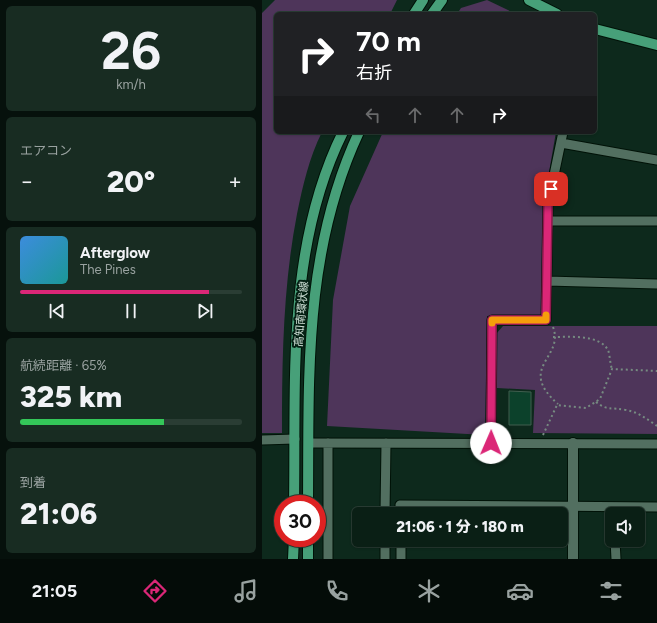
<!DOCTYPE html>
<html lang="ja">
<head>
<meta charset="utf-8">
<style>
	:root { --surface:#0a1f15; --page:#182c22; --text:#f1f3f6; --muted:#99a2a0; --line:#2a3d34; --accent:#db2777 }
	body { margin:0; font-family:Figtree,"Noto Sans JP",sans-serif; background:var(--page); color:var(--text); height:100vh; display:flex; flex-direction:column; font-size:15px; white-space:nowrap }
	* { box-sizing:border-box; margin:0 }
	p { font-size:13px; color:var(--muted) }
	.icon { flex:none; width:22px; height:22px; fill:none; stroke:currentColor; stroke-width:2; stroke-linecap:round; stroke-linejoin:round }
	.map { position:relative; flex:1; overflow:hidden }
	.sheet { display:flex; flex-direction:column; gap:6px; padding:6px; background:#06110c; width:262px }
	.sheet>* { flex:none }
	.top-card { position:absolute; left:12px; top:12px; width:323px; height:122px; border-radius:6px; box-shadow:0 1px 3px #0004,0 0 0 1px var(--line); background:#202124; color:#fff; overflow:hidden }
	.fabs { position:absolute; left:343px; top:507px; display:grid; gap:8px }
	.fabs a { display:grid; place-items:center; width:40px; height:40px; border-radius:6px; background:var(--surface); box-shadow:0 1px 3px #0004,0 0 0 1px var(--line); font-size:20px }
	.speed { position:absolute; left:12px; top:495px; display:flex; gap:8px; font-size:20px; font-weight:700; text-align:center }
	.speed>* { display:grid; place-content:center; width:52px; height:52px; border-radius:50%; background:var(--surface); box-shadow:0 1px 3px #0004,0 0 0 1px var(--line); line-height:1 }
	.speed .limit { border:6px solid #d22; background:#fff; color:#111 }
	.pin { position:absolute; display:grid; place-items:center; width:34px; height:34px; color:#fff; margin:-17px; border-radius:8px; box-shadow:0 2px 6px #0006 }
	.me { position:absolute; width:44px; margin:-22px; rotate:1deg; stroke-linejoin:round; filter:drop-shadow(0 0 3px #0008) }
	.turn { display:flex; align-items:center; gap:14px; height:84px; padding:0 16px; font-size:18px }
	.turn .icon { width:52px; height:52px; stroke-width:2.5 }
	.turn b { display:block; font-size:28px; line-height:34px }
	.lanes { display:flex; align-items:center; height:38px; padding:0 16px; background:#0003; justify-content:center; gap:20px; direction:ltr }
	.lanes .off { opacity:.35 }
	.big { font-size:30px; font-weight:800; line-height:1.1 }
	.sheet .tile { flex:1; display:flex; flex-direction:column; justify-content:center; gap:6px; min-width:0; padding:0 14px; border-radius:6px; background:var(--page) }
	.sheet .dial { align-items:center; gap:0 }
	.dial b { font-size:52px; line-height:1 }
	.song { display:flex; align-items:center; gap:12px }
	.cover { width:48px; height:48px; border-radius:6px; background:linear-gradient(135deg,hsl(210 70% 55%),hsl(180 70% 35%)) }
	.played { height:4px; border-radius:2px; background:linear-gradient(90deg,var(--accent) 85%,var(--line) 85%) }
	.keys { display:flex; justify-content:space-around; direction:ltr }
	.heat { display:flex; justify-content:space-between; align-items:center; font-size:22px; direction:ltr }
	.charge { height:6px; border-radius:3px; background:linear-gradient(90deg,#34c759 65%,var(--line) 0) }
	.trip { position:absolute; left:90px; top:507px; width:216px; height:40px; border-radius:6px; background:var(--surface); box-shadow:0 1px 3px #0004,0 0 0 1px var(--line); font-weight:800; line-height:40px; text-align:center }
	.dock { display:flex; height:64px; justify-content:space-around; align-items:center; background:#040c08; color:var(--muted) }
	.dock .icon { width:28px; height:28px }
	.dock .on { color:var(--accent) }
	.dock b { font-size:18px; color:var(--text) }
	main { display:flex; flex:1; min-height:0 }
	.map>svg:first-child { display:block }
	.green { fill:#4e355a }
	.building { fill:#0c412b; stroke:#415e4f }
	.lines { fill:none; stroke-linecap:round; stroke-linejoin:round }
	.street-casing { stroke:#001207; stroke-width:11 }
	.secondary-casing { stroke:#001207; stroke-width:12 }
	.primary-casing { stroke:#001207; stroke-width:12 }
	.path { stroke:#768b81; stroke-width:2; stroke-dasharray:2 3; stroke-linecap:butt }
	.street { stroke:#526f60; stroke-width:9 }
	.secondary { stroke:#526f60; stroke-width:10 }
	.primary { stroke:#47a079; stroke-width:10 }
	.route-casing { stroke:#8e194d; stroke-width:10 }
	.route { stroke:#db2777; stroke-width:7 }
	.slow { stroke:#f59e0b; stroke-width:7 }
	.labels { text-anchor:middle; stroke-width:4; stroke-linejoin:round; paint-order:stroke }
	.street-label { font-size:11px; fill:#d0e0d7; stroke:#042013 }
</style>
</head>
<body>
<main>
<section class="sheet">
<div class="tile dial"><b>26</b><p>km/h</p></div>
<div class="tile"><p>エアコン</p>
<div class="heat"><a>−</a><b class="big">20°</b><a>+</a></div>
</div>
<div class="tile">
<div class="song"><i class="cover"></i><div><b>Afterglow</b><p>The Pines</p></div></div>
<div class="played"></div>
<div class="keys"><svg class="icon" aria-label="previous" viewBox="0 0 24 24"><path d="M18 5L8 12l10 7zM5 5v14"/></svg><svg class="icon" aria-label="pause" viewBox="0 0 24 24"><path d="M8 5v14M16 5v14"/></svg><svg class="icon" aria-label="next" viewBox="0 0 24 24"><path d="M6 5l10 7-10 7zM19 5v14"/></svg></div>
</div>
<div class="tile"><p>航続距離 · 65%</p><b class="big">325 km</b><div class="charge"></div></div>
<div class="tile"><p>到着</p><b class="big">21:06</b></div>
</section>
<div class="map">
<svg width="395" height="559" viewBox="0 0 395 559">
	<rect width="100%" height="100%" fill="#0d291c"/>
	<!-- green -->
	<path class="green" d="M13,0H135L128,14H14V132H60C47,158 41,185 35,214C21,286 20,359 20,433H0V13Z
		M225,0L254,14H195L199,8Z
		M121,132H294L282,201L279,315L225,316L223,435L65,426L71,300L88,206Z
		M241,326H395V434L271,433L273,390L235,388L234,334Z"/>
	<!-- building -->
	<path class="building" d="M247,391L269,392V425H247Z"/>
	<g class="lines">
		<!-- street casing -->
		<g class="street-casing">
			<path id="street" d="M299,143L395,160
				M286,221H395
				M285,281L395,284
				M0,440L33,439
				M47,443L395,444
				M229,443L230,320H284L286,204L301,132
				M123,514L124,443
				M139,514L138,505L395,507
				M139,540V559
				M353,540L354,559
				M66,559V443
				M123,559V540"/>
		</g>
		<!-- secondary casing -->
		<g class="secondary-casing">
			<path id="secondary" d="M311,559V443"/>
		</g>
		<!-- primary casing -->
		<g class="primary-casing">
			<path id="primary" d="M267,0L295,14
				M152,14L161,0
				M170,14L180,0
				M333,29L395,45
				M32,504C34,380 24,247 81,132
				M46,504C47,376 41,252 97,132
				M31,559L32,538
				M46,559V538"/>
		</g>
		<!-- path -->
		<path class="path" d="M291,327C303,358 254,367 296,404
			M291,337C307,337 337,334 346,350C348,355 348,364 350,369
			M334,402C345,411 350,407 364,410C376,412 385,419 395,426
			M281,435L295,405L324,408L338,399L350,369L395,371"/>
		<!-- street -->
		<use href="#street" class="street"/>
		<!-- secondary -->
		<use href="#secondary" class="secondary"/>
		<!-- primary -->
		<use href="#primary" class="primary"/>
	</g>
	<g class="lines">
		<!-- route casing -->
		<g class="route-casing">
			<path id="route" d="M229,443L230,320H284L286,204L289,189"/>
		</g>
		<!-- route -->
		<use href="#route" class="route"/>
		<!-- slow -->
		<path class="slow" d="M230,323V320H284V315"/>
	</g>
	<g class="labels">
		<!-- street labels -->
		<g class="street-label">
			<text transform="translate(39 314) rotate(-85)" y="4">高知南環状線</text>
		</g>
	</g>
</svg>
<div class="fabs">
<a><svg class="icon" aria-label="sound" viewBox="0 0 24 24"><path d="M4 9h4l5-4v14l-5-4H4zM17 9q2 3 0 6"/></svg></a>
</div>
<div class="speed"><div class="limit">30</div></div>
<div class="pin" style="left:289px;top:189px;background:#d93025"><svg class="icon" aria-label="arrive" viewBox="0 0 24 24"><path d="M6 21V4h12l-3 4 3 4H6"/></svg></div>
<svg class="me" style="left:229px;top:443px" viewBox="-20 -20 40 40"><circle r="19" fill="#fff"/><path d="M0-13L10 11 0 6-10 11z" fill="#db2777"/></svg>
<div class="trip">21:06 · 1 分 · 180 m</div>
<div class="top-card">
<div class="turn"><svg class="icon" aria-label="right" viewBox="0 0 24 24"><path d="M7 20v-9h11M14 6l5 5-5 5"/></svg><div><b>70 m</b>右折</div></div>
<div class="lanes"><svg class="icon off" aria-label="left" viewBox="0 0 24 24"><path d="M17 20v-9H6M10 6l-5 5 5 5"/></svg><svg class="icon off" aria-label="ahead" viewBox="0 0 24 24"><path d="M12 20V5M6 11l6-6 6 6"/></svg><svg class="icon off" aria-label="ahead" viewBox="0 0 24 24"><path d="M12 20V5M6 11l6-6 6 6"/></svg><svg class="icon" aria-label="right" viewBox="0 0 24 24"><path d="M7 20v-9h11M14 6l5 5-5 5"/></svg></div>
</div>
</div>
</main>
<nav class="dock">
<b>21:05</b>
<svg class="icon on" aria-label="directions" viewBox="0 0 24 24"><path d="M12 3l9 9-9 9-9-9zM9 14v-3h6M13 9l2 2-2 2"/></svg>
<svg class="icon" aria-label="music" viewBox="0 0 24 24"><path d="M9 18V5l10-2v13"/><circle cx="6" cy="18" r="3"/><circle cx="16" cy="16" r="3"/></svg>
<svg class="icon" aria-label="phone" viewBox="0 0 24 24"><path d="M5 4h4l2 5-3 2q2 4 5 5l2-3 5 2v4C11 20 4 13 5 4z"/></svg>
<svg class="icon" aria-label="climate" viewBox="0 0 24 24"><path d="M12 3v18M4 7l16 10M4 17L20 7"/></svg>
<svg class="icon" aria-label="car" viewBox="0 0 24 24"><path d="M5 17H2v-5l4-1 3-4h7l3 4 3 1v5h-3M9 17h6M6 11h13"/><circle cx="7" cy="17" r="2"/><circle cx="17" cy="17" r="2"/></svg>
<svg class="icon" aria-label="filters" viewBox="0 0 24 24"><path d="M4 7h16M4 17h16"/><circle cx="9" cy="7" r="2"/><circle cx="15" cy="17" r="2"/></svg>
</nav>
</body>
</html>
